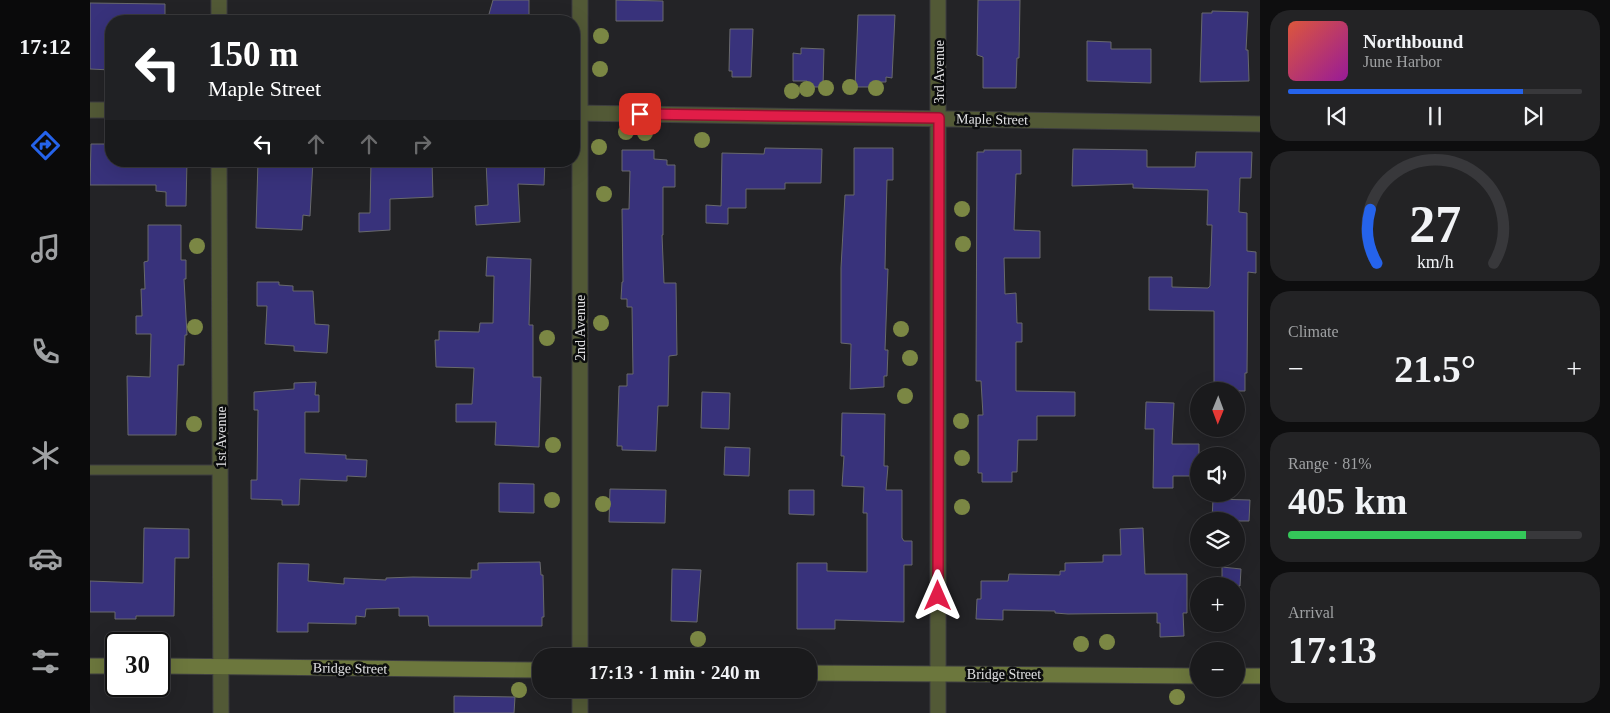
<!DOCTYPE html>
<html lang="en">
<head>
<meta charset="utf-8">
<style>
	:root { --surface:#1a1a1c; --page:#232325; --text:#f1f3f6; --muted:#9fa1a3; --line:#38383b; --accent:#2563eb }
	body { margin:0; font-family:"Times New Roman",serif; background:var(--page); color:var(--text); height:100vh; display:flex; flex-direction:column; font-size:19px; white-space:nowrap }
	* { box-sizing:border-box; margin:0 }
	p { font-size:16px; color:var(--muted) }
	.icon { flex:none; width:28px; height:28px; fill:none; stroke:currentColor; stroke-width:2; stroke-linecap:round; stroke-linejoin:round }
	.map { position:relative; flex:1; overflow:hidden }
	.drawer { display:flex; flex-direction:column; gap:10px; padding:10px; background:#0e0e0f; width:350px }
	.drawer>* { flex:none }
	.top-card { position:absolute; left:15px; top:15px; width:475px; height:152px; border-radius:20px; box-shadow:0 5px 20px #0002,0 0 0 1px var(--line); background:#202124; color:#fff; overflow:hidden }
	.needle { width:32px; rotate:181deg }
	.fabs { position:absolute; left:1100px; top:382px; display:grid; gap:10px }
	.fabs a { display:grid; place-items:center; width:55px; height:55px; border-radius:50%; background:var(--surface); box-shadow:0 5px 20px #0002,0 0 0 1px var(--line); font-size:25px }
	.speed { position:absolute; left:15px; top:632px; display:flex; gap:10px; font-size:25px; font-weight:700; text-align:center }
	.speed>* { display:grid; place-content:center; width:65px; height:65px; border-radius:50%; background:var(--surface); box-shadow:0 5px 20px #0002,0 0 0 1px var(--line); line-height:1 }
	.speed .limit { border:2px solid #111; border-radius:8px; background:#fff; color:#111 }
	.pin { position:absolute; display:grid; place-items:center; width:42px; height:42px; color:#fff; margin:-21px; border-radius:10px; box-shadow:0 2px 8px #0006 }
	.me { position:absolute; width:55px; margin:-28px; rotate:0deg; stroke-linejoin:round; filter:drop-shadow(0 0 4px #0008) }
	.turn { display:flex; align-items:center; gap:18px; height:105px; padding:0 20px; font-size:22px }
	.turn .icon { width:65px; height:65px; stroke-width:2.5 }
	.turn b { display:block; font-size:35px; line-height:42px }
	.lanes { display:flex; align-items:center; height:48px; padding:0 20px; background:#0003; justify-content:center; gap:25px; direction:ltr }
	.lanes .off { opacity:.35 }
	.big { font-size:38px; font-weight:700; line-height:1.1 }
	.drawer .tile { flex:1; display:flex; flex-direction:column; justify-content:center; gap:8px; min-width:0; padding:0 18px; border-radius:20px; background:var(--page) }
	.drawer .dial { align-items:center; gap:0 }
	.dial svg { height:130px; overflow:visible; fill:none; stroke:var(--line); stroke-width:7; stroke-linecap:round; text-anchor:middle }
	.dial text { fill:var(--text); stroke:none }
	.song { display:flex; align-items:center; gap:15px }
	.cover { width:60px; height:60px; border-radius:8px; background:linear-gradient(135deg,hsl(10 70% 55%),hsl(300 70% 35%)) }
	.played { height:5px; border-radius:2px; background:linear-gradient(90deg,var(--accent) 80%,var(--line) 80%) }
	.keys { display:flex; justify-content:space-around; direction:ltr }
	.heat { display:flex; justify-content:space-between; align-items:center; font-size:28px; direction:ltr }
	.charge { height:8px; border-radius:4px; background:linear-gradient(90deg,#34c759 81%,var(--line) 0) }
	.trip { position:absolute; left:442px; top:648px; width:285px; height:50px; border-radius:20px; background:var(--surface); box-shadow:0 5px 20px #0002,0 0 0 1px var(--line); font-weight:700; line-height:50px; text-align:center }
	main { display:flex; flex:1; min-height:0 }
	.tabs { display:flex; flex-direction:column; width:90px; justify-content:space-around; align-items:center; background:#0a0a0b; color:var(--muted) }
	.tabs .icon { width:35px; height:35px }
	.tabs .on { color:var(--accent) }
	.tabs b { font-size:22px; color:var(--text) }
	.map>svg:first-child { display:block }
	.building { fill:#38327b; stroke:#68696c }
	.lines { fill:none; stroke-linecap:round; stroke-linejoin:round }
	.lane-casing { stroke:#3e3e40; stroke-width:11 }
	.street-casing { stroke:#3e3e40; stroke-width:17 }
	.secondary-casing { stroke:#3e3e40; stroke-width:17 }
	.lane { stroke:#525936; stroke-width:9 }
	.street { stroke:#525936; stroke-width:15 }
	.secondary { stroke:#6c773d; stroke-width:15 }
	.tree { fill:#7b8744 }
	.route-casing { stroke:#92132f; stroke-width:12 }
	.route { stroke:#e11d48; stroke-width:9 }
	.labels { text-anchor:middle; stroke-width:5; stroke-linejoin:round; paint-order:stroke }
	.street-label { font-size:14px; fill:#e1e1e3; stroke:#0c0d0e }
</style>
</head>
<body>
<main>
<nav class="tabs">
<b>17:12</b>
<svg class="icon on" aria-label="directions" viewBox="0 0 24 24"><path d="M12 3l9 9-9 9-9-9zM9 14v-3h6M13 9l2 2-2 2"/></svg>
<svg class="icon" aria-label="music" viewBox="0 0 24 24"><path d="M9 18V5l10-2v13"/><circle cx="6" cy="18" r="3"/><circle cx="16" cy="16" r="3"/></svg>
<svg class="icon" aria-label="phone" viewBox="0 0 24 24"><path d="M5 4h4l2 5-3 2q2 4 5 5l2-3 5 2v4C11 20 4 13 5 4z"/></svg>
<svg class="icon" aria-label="climate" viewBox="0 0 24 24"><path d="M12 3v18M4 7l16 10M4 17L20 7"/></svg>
<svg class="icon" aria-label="car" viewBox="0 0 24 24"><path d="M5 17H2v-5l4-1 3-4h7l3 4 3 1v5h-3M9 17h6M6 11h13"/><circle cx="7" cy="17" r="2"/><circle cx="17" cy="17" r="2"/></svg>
<svg class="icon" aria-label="filters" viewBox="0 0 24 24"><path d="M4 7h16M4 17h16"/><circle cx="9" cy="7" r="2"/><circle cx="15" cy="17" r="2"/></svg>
</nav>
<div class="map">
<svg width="1170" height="713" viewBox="0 0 1170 713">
	<rect width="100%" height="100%" fill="#232326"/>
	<!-- building -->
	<path class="building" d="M403,0H439V19H418V21H397Z
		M526,0L573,1V21H526Z
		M888,0H930L929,58H927L926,88H893V57L887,55Z
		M0,3L75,4V21H21V70L0,69Z
		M1122,11L1158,12L1156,50H1158L1159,81L1110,82L1112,13H1122Z
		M768,15H805L802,78L796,77V82H782V87H765Z
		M640,29H663L661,77H642V71H639Z
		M997,41L1021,42V49H1061V83L997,81Z
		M711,48L734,49L733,87H717V81H703V53L711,54Z
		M1,144H21V161H97L96,206H76V192L66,191V185H0Z
		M675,148L732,149L731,183H695V189H656V208H638V224L616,223V205L631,206L632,153L674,154Z
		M764,148H803V180H797L796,220L795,269H798L795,350H798L797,376H794V387L760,389L761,344L751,343V268L755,195H764Z
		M983,149L1057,150V167H1105L1106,152H1162L1161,178H1150L1149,212L1157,213V251L1166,252V273L1158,272L1157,373H1155V391H1124V311L1059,310V277H1082V287L1118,288L1120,286L1122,225H1117L1118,190L1043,188V184L982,186Z
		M532,150H564V159L577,160V165H585V187H573V235H572L574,283H586L587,355L579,356L578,406H568L566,451L532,450V446H527L529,386H537V374H543L542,307H537V299H531L532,282H533L532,209H539L540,171H532Z
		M894,150H931V174H926L924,230L950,231V258H914L915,294L926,293L927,323H932V342H926V391L985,392V416H947V440H928L927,472H922V482H892V473H888V415H893L891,381H886L887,152H894Z
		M168,161H223L220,216L213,215L212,230L166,228Z
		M281,161H342L343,197L300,199V230L269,232V213H280Z
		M396,161H455L454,185L428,184L430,222L386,225L385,206L398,205Z
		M58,225H91V260H96V279H94L97,335H95L94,365H88L86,435H38L37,376L60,377L61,334H46V316H52L51,289H55L54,262L58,261Z
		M397,257L441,259L439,325H443V377H451L449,447L405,445L406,422H366V404H382L384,368L346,367L345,340H349V331L389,332L390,323H403L404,276H396Z
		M167,282H189V285L203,286V291H223L225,324L239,325L237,353L204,351V346L175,344L177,306H167Z
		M226,382L225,395H229V412H215V453L256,455V459L277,460L276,477L257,476V481L210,479L209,505H192V500L161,499V480H167L168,410H164V392L204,389V383Z
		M612,392L640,393L639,429L611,428Z
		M1056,402L1084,403L1082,444H1109V476H1083V488H1063L1064,429H1055Z
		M752,413L795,414L794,466H798L796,490H812V538L814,541H822V565H814V622L745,620V629H707V563H737V571L777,572V513H773L774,487L752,486L754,456H751Z
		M635,447L660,448L659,476L634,475Z
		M409,483L444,484V513L409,512Z
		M520,489L576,490L575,523L519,522Z
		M699,490H724V515L699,514Z
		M1123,499L1160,500L1159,521H1122Z
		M54,528L99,529V558H85L84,616H46V619H25V612H0V581L53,583Z
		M1053,528L1055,574H1097V613H1093L1094,636L1070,637V623H1067V613L978,614L965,613V611L913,610V620L886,619L887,599H891V581H918L919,574L970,575V571H975V563L1013,562V555H1031L1030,529Z
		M450,562L451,575H453L454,617H452V626H339L338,616H309V608L276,609L275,617L266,616V624L218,623V632H187L188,563L219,564L218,581L254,584V578L296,580V578L323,577L381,578V570H388V563Z
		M1132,567L1151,569L1150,586H1132Z
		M582,569L611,570L607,622L581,621Z
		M364,696L425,697L424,713H364Z"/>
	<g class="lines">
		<!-- lane casing -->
		<g class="lane-casing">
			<path id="lane" d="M0,470H131"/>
		</g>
		<!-- street casing -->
		<g class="street-casing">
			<path id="street" d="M129,0V21
				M490,0V656
				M0,110H21
				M484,113L1170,124
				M129,161L131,713
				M490,689V713
				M848,713V0"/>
		</g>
		<!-- secondary casing -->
		<g class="secondary-casing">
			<path id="secondary" d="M0,666H26
				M69,666L451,670
				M719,673L1109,676
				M1146,676H1170"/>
		</g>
		<!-- lane -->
		<use href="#lane" class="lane"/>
		<!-- street -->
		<use href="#street" class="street"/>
		<!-- secondary -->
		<use href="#secondary" class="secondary"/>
	</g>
	<!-- trees -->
	<g class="tree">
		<circle cx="511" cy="36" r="8"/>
		<circle cx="510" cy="69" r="8"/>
		<circle cx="760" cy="87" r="8"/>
		<circle cx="736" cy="88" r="8"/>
		<circle cx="786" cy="88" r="8"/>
		<circle cx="717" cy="89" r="8"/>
		<circle cx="702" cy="91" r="8"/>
		<circle cx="536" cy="132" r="8"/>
		<circle cx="555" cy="133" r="8"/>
		<circle cx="612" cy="140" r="8"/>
		<circle cx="509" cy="147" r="8"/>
		<circle cx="514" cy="194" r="8"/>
		<circle cx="872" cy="209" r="8"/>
		<circle cx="873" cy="244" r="8"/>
		<circle cx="107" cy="246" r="8"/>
		<circle cx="511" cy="323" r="8"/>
		<circle cx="105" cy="327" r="8"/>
		<circle cx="811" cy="329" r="8"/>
		<circle cx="457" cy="338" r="8"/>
		<circle cx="820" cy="358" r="8"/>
		<circle cx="815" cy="396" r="8"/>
		<circle cx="871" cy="421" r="8"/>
		<circle cx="104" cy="424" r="8"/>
		<circle cx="463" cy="445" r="8"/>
		<circle cx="872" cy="458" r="8"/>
		<circle cx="462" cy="500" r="8"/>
		<circle cx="513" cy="504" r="8"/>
		<circle cx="872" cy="507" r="8"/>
		<circle cx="608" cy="639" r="8"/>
		<circle cx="1017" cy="642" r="8"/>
		<circle cx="991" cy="644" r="8"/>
		<circle cx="429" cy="690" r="8"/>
		<circle cx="1087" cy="697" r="8"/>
	</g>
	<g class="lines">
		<!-- route casing -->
		<g class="route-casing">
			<path id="route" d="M550,114L849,118L848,596"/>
		</g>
		<!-- route -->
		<use href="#route" class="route"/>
	</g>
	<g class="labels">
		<!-- street labels -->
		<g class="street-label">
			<text transform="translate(849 72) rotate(-90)" y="5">3rd Avenue</text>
			<text transform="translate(902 119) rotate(1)" y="5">Maple Street</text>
			<text transform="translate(490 328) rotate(-90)" y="5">2nd Avenue</text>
			<text transform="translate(131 437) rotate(-90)" y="5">1st Avenue</text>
			<text transform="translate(260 668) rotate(1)" y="5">Bridge Street</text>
			<text x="914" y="679">Bridge Street</text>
		</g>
	</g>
</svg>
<div class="fabs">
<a><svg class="needle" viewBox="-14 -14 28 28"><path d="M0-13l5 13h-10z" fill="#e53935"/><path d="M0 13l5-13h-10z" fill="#9fa1a3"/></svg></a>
<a><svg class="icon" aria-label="sound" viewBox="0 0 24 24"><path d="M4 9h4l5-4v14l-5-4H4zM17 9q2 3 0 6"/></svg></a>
<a><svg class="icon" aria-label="layers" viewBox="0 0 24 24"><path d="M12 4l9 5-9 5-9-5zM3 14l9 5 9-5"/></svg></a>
<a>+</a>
<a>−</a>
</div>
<div class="speed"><div class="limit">30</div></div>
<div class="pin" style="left:550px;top:114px;background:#d93025"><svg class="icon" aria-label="arrive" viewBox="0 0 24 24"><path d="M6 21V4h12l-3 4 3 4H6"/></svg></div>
<svg class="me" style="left:848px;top:596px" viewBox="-20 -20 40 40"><path d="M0-17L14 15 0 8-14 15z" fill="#e11d48" stroke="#fff" stroke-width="4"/></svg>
<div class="trip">17:13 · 1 min · 240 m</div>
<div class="top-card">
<div class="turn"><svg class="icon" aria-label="left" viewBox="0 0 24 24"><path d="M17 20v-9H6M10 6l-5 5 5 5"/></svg><div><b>150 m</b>Maple Street</div></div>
<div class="lanes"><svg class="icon" aria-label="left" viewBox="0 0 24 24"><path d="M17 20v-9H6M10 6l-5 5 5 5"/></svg><svg class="icon off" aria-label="ahead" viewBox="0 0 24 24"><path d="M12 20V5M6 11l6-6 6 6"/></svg><svg class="icon off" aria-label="ahead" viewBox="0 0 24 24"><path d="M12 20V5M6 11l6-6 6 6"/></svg><svg class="icon off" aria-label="right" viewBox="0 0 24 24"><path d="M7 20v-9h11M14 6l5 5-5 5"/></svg></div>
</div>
</div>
<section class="drawer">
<div class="tile">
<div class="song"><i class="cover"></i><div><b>Northbound</b><p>June Harbor</p></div></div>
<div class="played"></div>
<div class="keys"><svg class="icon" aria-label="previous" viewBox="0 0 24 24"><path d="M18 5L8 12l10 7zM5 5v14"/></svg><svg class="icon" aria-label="pause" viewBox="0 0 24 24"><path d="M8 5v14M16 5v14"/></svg><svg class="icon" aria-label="next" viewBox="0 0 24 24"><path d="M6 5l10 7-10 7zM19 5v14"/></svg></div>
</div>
<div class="tile dial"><svg viewBox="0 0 100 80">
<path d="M14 69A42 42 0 1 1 86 69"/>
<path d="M14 69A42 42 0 0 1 10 36" stroke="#2563eb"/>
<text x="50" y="56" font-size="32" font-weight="700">27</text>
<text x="50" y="72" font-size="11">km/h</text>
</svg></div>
<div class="tile"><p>Climate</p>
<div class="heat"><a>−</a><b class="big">21.5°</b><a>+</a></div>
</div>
<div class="tile"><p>Range · 81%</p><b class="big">405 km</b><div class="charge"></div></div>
<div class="tile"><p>Arrival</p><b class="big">17:13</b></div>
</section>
</main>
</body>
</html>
